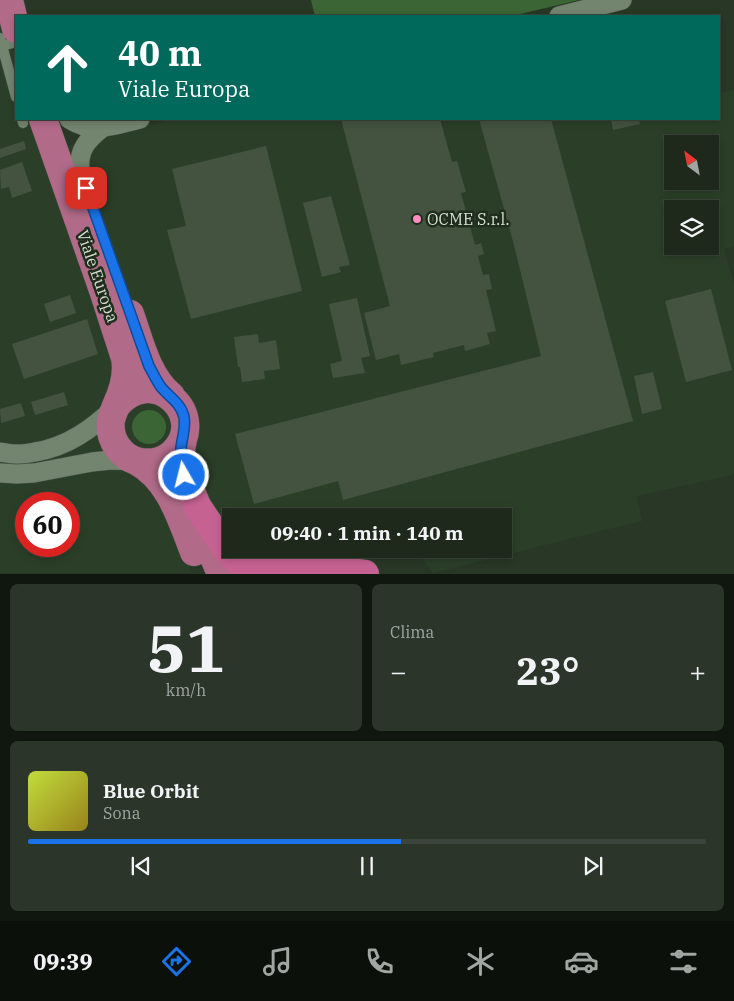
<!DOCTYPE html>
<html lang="it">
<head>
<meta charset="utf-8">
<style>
	:root { --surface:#1e291c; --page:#2b3529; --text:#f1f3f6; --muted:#a1a6a3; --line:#3c453b; --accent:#1a73e8 }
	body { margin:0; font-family:"IBM Plex Serif",serif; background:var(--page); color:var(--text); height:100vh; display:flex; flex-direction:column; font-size:19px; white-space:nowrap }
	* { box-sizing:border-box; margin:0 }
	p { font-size:16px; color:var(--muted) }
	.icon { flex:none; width:28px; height:28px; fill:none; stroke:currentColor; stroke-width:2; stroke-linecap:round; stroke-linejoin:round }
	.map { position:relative; height:574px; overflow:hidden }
	.details { display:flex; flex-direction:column; gap:10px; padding:10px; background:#10170f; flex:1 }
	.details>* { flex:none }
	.guide { position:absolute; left:15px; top:15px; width:705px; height:105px; border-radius:0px; box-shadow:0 2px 8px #0003,0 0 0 1px var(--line); background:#00695c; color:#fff; overflow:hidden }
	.needle { width:32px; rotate:328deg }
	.controls { position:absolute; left:664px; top:135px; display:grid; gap:10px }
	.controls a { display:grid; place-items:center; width:55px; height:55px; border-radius:0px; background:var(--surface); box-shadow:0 2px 8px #0003,0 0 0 1px var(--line); font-size:25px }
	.speed { position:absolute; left:15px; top:492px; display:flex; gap:10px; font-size:25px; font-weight:700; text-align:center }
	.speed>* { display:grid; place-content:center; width:65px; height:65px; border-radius:50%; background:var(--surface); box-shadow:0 2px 8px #0003,0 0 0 1px var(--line); line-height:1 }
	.speed .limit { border:8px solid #d22; background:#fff; color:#111 }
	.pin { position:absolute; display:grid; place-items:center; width:42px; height:42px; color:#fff; margin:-21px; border-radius:10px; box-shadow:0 2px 8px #0006 }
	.me { position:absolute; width:55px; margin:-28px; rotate:352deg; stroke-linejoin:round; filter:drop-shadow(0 0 4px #0008) }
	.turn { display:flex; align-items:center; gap:18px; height:105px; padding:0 20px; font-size:22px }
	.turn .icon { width:65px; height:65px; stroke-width:2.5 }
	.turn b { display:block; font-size:35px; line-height:42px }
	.big { font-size:38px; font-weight:700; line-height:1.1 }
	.details .tile { flex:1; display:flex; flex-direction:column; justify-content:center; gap:8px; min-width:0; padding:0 18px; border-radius:8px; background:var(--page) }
	.details .dial { align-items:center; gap:0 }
	.dial b { font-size:65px; line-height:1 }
	.song { display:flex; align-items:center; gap:15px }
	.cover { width:60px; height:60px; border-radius:8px; background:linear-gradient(135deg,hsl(70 70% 55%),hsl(50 70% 35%)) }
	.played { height:5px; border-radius:2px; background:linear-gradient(90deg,var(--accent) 55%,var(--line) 55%) }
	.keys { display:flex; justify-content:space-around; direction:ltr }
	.heat { display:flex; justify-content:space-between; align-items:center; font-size:28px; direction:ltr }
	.details .tiles { flex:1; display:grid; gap:10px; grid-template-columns:1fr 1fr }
	.tile:last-child { grid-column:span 2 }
	.trip { position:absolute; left:222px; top:508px; width:290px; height:50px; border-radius:0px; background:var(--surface); box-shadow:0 2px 8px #0003,0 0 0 1px var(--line); font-weight:700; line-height:50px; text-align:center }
	.tab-bar { display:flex; height:80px; justify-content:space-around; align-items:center; background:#0c100b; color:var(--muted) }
	.tab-bar .icon { width:35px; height:35px }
	.tab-bar .selected { color:var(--accent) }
	.tab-bar b { font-size:22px; color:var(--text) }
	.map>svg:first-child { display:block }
	.built { fill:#2b3f28; fill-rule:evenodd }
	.green { fill:#3b6534 }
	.building { fill:#435340 }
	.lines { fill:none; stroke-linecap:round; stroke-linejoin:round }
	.service-casing { stroke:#485445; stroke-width:11 }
	.minor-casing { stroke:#485445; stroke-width:20 }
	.primary-casing { stroke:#485445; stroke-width:29 }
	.trunk-casing { stroke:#485445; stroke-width:29 }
	.service { stroke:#73846f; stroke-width:10 }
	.minor { stroke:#73846f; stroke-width:19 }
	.primary { stroke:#b16b89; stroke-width:28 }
	.trunk { stroke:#c66292; stroke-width:28 }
	.route-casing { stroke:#114b97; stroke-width:12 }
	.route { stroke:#1a73e8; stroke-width:9 }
	.poi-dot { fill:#fd8ec0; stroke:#1f2d1c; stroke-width:2 }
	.labels { text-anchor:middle; stroke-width:5; stroke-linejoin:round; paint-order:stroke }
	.poi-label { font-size:16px; fill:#d4ded2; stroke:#1f2d1c; text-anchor:start }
	.street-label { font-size:16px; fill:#d4ded2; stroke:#1f2d1c }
</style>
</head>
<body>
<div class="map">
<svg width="734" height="574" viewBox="0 0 734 574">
	<rect width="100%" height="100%" fill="#283726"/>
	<!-- built -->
	<path class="built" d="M0,5L16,60V119H34L46,151L172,119H719V93L734,90V246L724,249L734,285V473L728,476L637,496L642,521L433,573L419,553L395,549H504V516H231V526L212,516L179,539L192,573H0ZM672,144H710V181H672ZM672,209H710V246H672ZM26,504H69V546H26Z"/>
	<!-- green -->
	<path class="green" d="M311,0H579L512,16H315Z
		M132 427a17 17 0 1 1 34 0a17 17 0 1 1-34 0Z"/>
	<!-- building -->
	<path class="building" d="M341,119H440L452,162L457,161L466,192L461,193L475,245L481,243L484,254L478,256L483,275L489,274L492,289L486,290L496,331L487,333L490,344L465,351L464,345L433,353L434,357L401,365L399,354L376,360L364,313L390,306Z
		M479,119H551L633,421L343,500L338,481L254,504L235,434L541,356L514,245Z
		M611,119H639L640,124L613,130Z
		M24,141L26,149L0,158V149Z
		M266,146L302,291L191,319L167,230L186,226L172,169Z
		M22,162L32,191L12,198L9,187L1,189L0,170Z
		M331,196L350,265L339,267L341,272L322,277L303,203Z
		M711,289L732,370L686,382L665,301Z
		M70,295L76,313L50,322L44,304Z
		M357,298L370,356L361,358L365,373L333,378L330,364L342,361L329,304Z
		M87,319L98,354L24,379L12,344Z
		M258,334L259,343L276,340L280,369L264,371L265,379L242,382L240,367H238L234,337Z
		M653,372L662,409L642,414L634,376Z
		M64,392L68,405L35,415L31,402Z
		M21,403L25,416L1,423L0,409Z"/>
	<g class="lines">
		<!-- service casing -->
		<g class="service-casing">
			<path id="service" d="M0,38L16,97
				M2,46L16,42
				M22,119L23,123"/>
		</g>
		<!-- minor casing -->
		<g class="minor-casing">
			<path id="minor" d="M559,16L622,0
				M69,119C93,135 115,125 140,119
				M80,170C78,150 87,140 102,128
				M0,452C6,453 13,454 19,454C24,454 30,453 35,452C67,447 92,429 115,407
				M0,473L17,474L34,473L92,462L111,460L135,461"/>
		</g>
		<!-- primary casing -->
		<g class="primary-casing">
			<path id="primary" d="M9,0L16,29
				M43,119L103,290L125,358C128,374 123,391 116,406C114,411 112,415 111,420C108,440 122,459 141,462C152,464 165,461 173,453C211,416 152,361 116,406
				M130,314C140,342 147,376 171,396
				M184,435C175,468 188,479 198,509C200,516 200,524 202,531C208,545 215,559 221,574
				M136,461C170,479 181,519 194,552"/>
		</g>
		<!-- trunk casing -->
		<g class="trunk-casing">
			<path id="trunk" d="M197,506L227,550L237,560L251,566L274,571L325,569L365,574"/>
		</g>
		<!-- service -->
		<use href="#service" class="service"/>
		<!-- minor -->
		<use href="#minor" class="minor"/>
		<!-- primary -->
		<use href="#primary" class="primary"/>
		<!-- trunk -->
		<use href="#trunk" class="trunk"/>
	</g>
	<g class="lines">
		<!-- route casing -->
		<g class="route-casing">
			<path id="route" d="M86,188L149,366C153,373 156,380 161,387C169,397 181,403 184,417C186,428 182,438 181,448C180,458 181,466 184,475"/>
		</g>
		<!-- route -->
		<use href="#route" class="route"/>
	</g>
	<!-- markers -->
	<circle class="poi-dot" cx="417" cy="219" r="5"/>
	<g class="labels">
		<!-- poi labels -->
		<g class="poi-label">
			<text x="427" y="225">OCME S.r.l.</text>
		</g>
		<!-- street labels -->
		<g class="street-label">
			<text transform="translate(98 276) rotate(71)" y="6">Viale Europa</text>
		</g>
	</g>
</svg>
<div class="controls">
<a><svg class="needle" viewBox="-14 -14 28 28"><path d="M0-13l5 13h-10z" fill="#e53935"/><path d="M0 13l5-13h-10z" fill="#a1a6a3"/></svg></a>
<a><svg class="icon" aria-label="layers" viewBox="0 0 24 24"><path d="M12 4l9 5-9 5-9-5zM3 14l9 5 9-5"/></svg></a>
</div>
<div class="speed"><div class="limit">60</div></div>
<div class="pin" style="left:86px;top:188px;background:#d93025"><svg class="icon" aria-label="arrive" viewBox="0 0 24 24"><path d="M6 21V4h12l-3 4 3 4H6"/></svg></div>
<svg class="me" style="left:184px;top:475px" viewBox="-20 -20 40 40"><circle r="17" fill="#1a73e8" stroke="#fff" stroke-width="3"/><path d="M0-11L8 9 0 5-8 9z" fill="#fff"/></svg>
<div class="trip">09:40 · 1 min · 140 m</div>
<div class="guide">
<div class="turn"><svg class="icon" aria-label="ahead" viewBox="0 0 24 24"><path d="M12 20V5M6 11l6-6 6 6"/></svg><div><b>40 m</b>Viale Europa</div></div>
</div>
</div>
<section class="details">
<div class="tiles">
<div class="tile dial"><b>51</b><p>km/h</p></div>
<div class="tile"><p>Clima</p>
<div class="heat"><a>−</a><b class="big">23°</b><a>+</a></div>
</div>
<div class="tile">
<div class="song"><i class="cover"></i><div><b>Blue Orbit</b><p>Sona</p></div></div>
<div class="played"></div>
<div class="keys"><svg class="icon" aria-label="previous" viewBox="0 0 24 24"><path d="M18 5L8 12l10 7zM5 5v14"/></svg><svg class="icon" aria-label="pause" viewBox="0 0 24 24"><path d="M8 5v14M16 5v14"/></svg><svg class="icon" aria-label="next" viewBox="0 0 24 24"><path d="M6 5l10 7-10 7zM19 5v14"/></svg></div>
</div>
</div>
</section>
<nav class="tab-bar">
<b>09:39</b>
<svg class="icon selected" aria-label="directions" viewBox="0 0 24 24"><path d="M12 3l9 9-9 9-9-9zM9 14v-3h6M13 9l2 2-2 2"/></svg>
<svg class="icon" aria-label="music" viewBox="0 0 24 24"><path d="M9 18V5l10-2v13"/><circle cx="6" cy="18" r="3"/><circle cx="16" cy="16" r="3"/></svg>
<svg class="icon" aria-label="phone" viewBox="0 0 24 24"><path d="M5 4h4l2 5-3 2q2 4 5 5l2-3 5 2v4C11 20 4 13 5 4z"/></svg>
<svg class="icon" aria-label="climate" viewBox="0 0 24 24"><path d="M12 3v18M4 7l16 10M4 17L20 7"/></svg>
<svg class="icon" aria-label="car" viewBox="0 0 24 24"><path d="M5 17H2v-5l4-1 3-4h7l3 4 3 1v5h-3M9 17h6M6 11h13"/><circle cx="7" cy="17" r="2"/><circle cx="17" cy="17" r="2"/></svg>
<svg class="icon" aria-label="filters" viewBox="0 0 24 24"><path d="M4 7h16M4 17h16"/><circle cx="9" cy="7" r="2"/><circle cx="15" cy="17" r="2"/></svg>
</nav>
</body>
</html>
